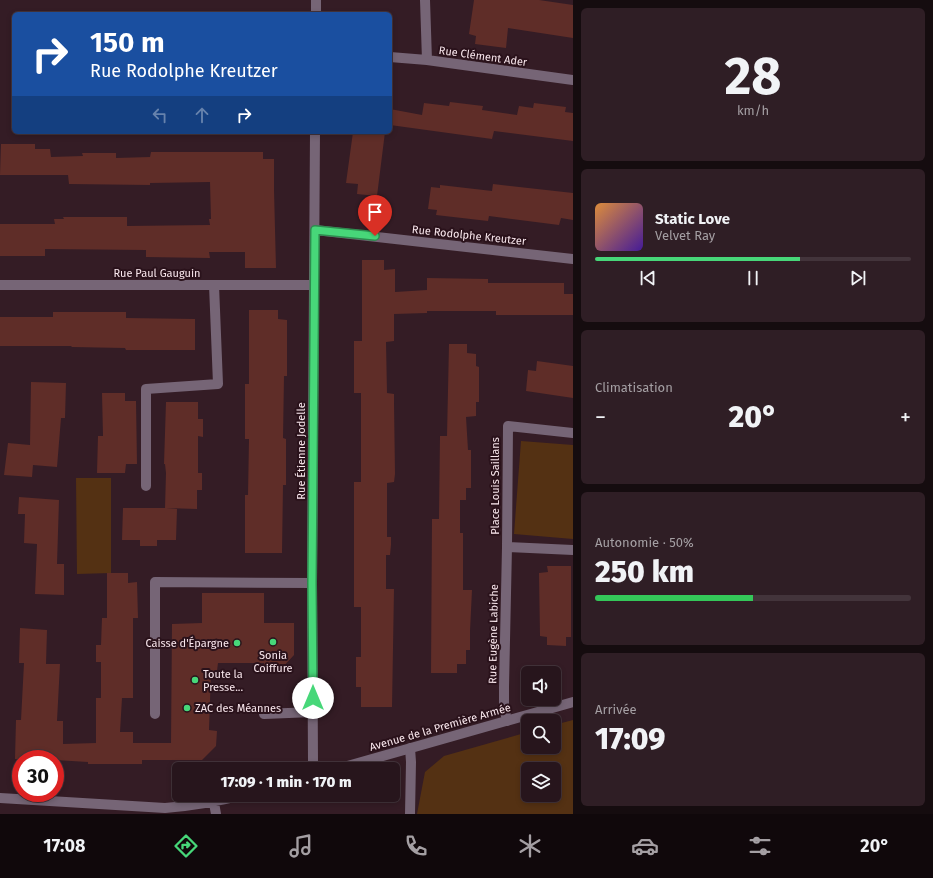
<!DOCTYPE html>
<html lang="fr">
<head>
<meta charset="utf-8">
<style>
	:root { --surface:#27151c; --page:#2f1e25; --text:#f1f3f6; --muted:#a49fa3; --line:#43343b; --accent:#47d779 }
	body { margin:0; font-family:"Fira Sans",sans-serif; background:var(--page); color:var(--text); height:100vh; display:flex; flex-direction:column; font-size:15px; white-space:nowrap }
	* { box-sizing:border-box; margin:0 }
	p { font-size:13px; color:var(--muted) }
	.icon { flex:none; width:22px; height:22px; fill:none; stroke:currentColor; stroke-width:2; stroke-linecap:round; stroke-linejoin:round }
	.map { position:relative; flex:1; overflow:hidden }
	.drawer { display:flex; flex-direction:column; gap:8px; padding:8px; background:#150c0f; width:360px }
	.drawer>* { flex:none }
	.hud { position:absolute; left:12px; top:12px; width:380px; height:122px; border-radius:6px; box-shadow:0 2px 6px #0003,0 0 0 1px var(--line); background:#1a4fa0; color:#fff; overflow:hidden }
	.buttons { position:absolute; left:521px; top:666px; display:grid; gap:8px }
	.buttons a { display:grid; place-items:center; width:40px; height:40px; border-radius:6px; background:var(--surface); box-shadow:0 2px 6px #0003,0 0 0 1px var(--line); font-size:20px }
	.speed { position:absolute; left:12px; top:750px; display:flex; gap:8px; font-size:20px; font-weight:700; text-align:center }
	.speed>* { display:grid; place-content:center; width:52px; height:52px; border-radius:50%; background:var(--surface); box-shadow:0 2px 6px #0003,0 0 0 1px var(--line); line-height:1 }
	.speed .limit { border:6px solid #d22; background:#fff; color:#111 }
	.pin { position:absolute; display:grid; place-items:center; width:34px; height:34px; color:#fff; margin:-41px -17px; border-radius:50% 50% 50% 0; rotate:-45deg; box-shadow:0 0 4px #0007 }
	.pin .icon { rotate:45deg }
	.me { position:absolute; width:44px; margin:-22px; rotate:0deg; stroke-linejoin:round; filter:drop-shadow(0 0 3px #0008) }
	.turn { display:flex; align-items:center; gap:14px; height:84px; padding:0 12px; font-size:18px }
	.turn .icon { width:52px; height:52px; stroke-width:2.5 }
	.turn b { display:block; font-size:28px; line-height:34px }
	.lanes { display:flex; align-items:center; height:38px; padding:0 12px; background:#0003; justify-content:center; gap:20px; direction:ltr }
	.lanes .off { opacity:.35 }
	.big { font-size:30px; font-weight:800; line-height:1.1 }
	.drawer .tile { flex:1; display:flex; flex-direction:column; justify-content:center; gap:6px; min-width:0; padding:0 14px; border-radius:6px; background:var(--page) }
	.drawer .dial { align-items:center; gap:0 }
	.dial b { font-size:52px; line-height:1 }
	.song { display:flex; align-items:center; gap:12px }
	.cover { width:48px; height:48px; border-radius:6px; background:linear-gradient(135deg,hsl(30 70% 55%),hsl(260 70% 35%)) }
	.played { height:4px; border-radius:2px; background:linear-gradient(90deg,var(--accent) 65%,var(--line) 65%) }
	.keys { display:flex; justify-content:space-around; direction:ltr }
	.heat { display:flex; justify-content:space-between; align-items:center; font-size:22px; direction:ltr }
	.charge { height:6px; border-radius:3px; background:linear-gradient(90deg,#34c759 50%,var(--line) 0) }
	.trip { position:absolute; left:172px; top:762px; width:228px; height:40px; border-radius:6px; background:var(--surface); box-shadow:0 2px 6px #0003,0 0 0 1px var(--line); font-weight:800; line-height:40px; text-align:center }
	.dock { display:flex; height:64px; justify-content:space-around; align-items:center; background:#10080b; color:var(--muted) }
	.dock .icon { width:28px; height:28px }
	.dock .active { color:var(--accent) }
	.dock b { font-size:18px; color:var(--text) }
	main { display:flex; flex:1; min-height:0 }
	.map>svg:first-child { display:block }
	.green { fill:#543113; fill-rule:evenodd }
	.building { fill:#5f2d28 }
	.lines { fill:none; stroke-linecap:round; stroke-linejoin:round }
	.lane { stroke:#766576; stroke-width:10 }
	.street { stroke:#766576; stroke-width:10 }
	.route-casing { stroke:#2e8c4f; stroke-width:10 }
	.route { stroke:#47d779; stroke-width:7 }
	.poi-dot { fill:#47d779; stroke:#2a121b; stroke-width:1.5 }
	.labels { text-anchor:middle; stroke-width:4; stroke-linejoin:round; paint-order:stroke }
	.street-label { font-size:11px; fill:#f9e7ed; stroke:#2a121b }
	.poi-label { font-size:11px; fill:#f9e7ed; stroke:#2a121b; text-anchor:start }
</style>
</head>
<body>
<main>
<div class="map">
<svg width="573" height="814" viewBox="0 0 573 814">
	<rect width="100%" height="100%" fill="#341c25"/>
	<!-- green -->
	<path class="green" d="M521,441L573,445V539L514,534Z
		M76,478H111V573L77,574Z
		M573,720V814H417L425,772L444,756L528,732V747H554V725ZM528,769H554V795H528Z"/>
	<!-- building -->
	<path class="building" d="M474,0H539L573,5V38L508,28L506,48L475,44L476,36L469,34Z
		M450,102L483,106L482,110L517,115L519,106L533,108L534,103L566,107L565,112L573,113V141L494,131L492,139L390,125V109L422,115L424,103L449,106Z
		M353,132H385L377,196L357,194L358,184L346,183Z
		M1,144H35V149H50L51,157L83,156L82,153H116V158L150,157L151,152H263V159H274V190L276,268H245V252H209L210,258L146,257V250L45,249V256H0V224H55L54,219H64L63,217H127V226L210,225L209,219H211L210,182L150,183V185L69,184L68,175H0Z
		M493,184L573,193V220L561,218L559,225L489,216L488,221L436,215L437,210L428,209L431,187L440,188V185L492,191Z
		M362,260H384V270L395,269V292L427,290V278L488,279V283H564V294H573V315H496V311H427V313L394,314V341L386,342L387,393L394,394V403L395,474L394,482L387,483V537H391V545L390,555H386V589H394L392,707H361V687H356V657H361V607H354V482H361V393H354V341H362Z
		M249,310H278V319L287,320V376H284L283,438L286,439V485H283L282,553H245V495H248L249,439H245V384H249Z
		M53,312H126V318L195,319V350H126L125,348L72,347L71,346H0V317H53Z
		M449,344H467V353L476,354V366L479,367V402H476V416L466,417L468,450H471V488H466V500H460V533H463V590H472L470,631V650H466V664H457V673H431L432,519H439L440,436H447Z
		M537,361L573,366V398L526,391L528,370L536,371Z
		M31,382L66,383L65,418H61L57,467L33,465L32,477L4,475L8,443L30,445Z
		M102,393H125V401H136L137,464H126L125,473H97L98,436H103Z
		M166,402H198V419H203V437L198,436V473H202V490H197V509L166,508L177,509L176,540H157V546H140V540H122L123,508H165L166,473L165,464H164Z
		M19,497L59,500L57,564H64V595L35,594L37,544L24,543L25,514H18Z
		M547,566H571V637H566V646L547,645V637L540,636L539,573L548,572Z
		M107,573H128V583L137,582L138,618H133V698H122L120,732H133V743H171L172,624L202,623V593H264V623H294V655L281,669L264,670V663H218L217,671H211L209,730L217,731L216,746L202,760H142V764H88V762L55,760V759H15L16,720H21L24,663H19L20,628L47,630L46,664H60L57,721H63V744L96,743V698H101V662H96V645H101L102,618H107Z"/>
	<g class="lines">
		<!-- lane -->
		<path class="lane" d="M155,714V582L312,583
			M264,714L313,712"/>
		<!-- street -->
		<path class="street" d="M425,0L427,60
			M316,14V0
			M390,57L427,60L573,80
			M315,230L573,259
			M0,285H314
			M573,433L508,426L507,547L573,550
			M146,486V389L218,384L214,285
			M507,547L504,687V707L507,721
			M410,748L411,762L410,814
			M314,769L313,762L312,583L315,132
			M337,769L573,702
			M0,798L165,808C193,806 216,802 243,795
			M214,803L216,814"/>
	</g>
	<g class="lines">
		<!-- route casing -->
		<g class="route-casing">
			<path id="route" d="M313,698L312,583L315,230L375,236"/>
		</g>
		<!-- route -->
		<use href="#route" class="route"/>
	</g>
	<!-- markers -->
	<g class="poi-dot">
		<circle cx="273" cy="642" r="4"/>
		<circle cx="237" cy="643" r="4"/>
		<circle cx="195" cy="680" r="4"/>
		<circle cx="187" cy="708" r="4"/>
	</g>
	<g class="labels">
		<!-- street labels -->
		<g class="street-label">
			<text transform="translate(483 56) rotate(8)" y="4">Rue Clément Ader</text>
			<text transform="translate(469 235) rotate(6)" y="4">Rue Rodolphe Kreutzer</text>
			<text x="157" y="277">Rue Paul Gauguin</text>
			<text transform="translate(301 451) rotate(-90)" y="4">Rue Étienne Jodelle</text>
			<text transform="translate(495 486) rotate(-90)" y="4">Place Louis Saillans</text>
			<text transform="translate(493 634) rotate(-89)" y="4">Rue Eugène Labiche</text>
			<text transform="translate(440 727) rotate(-16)" y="4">Avenue de la Première Armée</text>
		</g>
		<!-- poi labels -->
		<g class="poi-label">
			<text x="229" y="647" text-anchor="end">Caisse d'Épargne</text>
			<text x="273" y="659" text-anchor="middle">Sonia<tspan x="273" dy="13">Coiffure</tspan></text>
			<text x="203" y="678">Toute la<tspan x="203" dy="13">Presse...</tspan></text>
			<text x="195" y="712">ZAC des Méannes</text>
		</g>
	</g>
</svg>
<div class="buttons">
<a><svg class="icon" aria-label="sound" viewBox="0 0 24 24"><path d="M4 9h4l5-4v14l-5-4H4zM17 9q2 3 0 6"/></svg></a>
<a><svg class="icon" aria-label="search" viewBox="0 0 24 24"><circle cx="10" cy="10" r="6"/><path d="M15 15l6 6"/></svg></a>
<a><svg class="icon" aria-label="layers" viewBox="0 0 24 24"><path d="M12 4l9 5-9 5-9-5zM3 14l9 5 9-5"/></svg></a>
</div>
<div class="speed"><div class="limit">30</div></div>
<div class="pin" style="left:375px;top:236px;background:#d93025"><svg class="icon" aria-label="arrive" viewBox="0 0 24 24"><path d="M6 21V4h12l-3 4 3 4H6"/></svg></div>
<svg class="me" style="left:313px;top:698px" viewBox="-20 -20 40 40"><circle r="19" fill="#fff"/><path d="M0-13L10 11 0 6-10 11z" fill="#47d779"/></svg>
<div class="trip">17:09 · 1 min · 170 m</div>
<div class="hud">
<div class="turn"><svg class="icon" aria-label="right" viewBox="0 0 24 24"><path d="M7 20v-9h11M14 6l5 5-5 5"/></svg><div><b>150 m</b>Rue Rodolphe Kreutzer</div></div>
<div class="lanes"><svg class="icon off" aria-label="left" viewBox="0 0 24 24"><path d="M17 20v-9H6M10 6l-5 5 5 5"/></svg><svg class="icon off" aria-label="ahead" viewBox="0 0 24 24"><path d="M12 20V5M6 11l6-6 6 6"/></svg><svg class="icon" aria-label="right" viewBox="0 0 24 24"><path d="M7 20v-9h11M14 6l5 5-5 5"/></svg></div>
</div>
</div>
<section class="drawer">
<div class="tile dial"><b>28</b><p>km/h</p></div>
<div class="tile">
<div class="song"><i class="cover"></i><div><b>Static Love</b><p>Velvet Ray</p></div></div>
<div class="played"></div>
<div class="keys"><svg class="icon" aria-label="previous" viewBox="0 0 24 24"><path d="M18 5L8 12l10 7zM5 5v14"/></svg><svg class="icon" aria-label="pause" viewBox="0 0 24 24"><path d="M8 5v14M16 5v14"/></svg><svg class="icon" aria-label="next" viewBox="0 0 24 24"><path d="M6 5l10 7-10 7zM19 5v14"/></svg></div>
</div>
<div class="tile"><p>Climatisation</p>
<div class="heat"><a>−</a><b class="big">20°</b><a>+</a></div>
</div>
<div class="tile"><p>Autonomie · 50%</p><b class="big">250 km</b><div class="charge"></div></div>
<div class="tile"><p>Arrivée</p><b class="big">17:09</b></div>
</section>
</main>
<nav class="dock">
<b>17:08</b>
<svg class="icon active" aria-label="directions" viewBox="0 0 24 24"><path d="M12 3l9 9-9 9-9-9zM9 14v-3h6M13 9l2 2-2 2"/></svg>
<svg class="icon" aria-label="music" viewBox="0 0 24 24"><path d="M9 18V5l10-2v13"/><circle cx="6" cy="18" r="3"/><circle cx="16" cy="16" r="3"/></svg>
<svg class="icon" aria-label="phone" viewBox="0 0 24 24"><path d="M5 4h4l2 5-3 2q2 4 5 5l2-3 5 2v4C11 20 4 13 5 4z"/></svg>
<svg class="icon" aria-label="climate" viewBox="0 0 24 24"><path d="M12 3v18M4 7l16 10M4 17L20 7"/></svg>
<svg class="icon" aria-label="car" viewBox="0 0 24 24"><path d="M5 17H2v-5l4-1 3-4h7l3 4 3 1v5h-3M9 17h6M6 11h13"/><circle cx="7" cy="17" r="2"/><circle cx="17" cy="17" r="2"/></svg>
<svg class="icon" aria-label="filters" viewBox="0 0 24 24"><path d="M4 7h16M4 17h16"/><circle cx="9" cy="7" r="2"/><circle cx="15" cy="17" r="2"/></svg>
<b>20°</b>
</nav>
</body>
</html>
